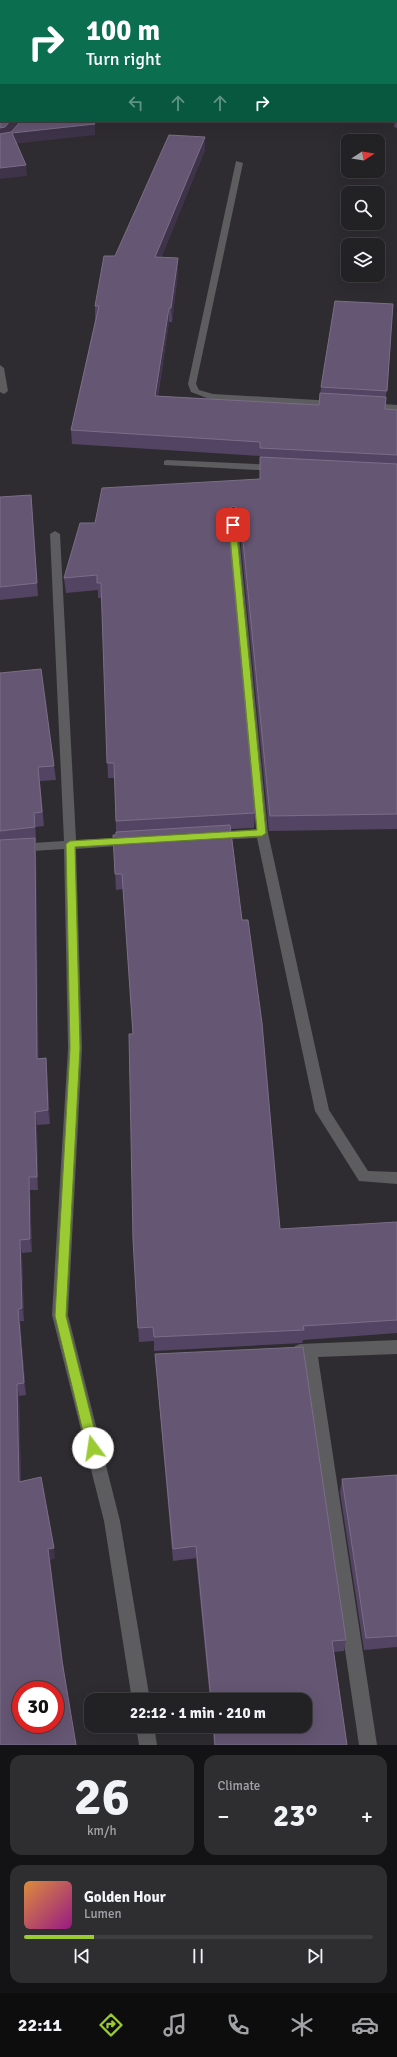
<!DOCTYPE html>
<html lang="en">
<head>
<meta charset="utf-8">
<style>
	:root { --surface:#222124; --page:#2e2e31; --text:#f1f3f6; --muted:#a2a3a6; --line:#3f3e41; --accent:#9bcb33 }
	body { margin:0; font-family:Signika,sans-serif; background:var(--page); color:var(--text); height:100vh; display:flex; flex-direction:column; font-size:15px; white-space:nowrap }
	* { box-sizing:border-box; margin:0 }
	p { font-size:13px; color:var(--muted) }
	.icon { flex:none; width:22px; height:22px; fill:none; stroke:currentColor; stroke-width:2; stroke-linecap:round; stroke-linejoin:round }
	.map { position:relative; height:1745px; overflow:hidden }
	.side { display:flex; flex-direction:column; gap:10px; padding:10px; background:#131214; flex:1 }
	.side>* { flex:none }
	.guide { position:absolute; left:0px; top:0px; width:397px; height:122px; box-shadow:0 4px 16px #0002,0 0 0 1px var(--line); background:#0b6e4f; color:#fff; overflow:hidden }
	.needle { width:26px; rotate:78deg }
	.buttons { position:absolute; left:341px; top:134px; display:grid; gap:8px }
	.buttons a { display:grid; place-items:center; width:44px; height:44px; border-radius:8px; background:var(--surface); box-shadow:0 4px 16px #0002,0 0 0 1px var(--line); font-size:20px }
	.speed { position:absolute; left:12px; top:1681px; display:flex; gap:8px; font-size:20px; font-weight:700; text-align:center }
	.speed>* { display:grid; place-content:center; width:52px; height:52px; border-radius:50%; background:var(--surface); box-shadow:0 4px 16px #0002,0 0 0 1px var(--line); line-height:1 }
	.speed .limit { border:6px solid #d22; background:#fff; color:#111 }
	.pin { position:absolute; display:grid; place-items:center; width:34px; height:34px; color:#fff; margin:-17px; border-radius:8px; box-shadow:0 2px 6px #0006 }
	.me { position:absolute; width:44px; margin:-22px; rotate:346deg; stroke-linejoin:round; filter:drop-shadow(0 0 3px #0008) }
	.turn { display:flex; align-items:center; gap:14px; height:84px; padding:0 20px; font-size:18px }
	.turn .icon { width:52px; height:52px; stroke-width:2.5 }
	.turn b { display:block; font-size:28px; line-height:34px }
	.lanes { display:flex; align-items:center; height:38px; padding:0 20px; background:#0003; justify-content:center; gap:20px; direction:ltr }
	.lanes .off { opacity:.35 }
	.big { font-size:30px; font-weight:700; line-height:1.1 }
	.side .tile { flex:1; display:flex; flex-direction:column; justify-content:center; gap:6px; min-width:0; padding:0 14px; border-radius:12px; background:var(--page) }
	.side .dial { align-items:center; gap:0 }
	.dial b { font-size:52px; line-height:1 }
	.song { display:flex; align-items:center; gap:12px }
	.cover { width:48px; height:48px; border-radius:6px; background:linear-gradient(135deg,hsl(30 70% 55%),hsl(310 70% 35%)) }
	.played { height:4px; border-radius:2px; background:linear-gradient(90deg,var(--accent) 20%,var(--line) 20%) }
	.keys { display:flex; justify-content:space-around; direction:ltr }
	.heat { display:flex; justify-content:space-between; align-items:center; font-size:22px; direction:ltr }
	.side .tiles { flex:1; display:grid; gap:10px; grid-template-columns:1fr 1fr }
	.tile:last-child { grid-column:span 2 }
	.trip { position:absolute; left:84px; top:1693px; width:228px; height:40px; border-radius:12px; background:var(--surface); box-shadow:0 4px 16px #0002,0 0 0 1px var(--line); font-weight:700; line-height:40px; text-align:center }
	.tab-bar { display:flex; height:64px; justify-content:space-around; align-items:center; background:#0e0d0e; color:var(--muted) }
	.tab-bar .icon { width:28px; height:28px }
	.tab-bar .current { color:var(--accent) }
	.tab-bar b { font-size:18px; color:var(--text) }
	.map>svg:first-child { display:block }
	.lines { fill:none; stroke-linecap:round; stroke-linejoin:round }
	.street { fill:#5d5c5e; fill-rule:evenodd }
	.wall { fill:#544464 }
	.shaded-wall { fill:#3e3349 }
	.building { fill:#655673; stroke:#7b6e87; fill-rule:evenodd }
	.route { fill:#9bcb33; stroke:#658421 }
</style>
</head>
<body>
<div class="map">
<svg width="397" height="1745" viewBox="0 0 397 1745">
	<rect width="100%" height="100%" fill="#2e2c30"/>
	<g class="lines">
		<!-- street -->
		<path class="street" d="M117,0H123L124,1H118Z
			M236,161L243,163L196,384L199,390L213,394L334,401L337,402V406L212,400L191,392L188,384Z
			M0,365L4,368L8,391L4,394L0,392Z
			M370,403L397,405V411L367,408V404Z
			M167,460L276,465L281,468L276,471L164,465V461Z
			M233,522L238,525L268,833L329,1110L368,1171L397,1172V1184L359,1181L315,1111L257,838L215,840L209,836L215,832L256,829L228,525Z
			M55,531L60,534L76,840L129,837L135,841L129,845L76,849L82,1048L68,1315L120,1521L150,1700H132L104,1521L52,1315L68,1048L64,849L0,853V845L64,841L50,534Z
			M397,1340V1354L318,1357L377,1745H359L302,1358L295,1356L292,1351L295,1346L300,1344Z
			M136,1726H154L157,1745H139Z"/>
	</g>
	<!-- wall -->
	<path class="wall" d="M345,0H397V65H396V1Z
		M397,110V128L394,127L395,121H396V112Z
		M205,137V150L161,258L178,272L172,322H169L158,396L319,405L321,387L393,304L385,409L397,410V829L269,831L239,525L234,521L228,524L255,813L254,828L231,829L280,1229L397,1222V1333L303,1340L302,1343L154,1351V1341L139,1342L133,1239V1034L123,889L116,890L113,835H116V832L115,778H108L102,598H98V590L66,593L64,578L95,523L260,479V456L72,444L71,430L95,320V306L115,256Z
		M31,495L38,596L0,600V497Z
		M0,673L54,766L56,780L40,781L44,826L36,827V841H35L36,852L38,1058H46L47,1071L50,1124L37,1125L38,1190H30L32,1252L22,1253L24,1321H20L26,1395L19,1396L21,1481L55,1558L50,1560L64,1671L0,1745Z
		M155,1354L346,1640L344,1651L334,1652L347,1745H214L212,1726H305V1700H210L196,1558L173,1561L156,1367Z
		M397,1475V1647L364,1650L340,1492L342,1479Z"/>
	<!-- shaded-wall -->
	<path class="shaded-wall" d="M10,121H18V124L6,138L0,139V128Z
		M95,124V135L13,144L12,133Z
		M205,137V150L156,271L155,257Z
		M26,165L27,176L0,179V168Z
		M178,258V272L172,322L171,308Z
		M169,308V322L155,410V396Z
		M234,506V521L227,525V510Z
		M34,813L36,827V841Z
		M35,838L36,852L39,1072L37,1059Z
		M46,1058L47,1071L50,1124L48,1110Z
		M35,1112L37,1125L38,1190L37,1177Z
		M29,1177L30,1190L32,1252L30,1239Z
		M20,1240L22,1253L24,1321L22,1308Z
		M18,1309L20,1321L26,1395L24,1383Z
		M17,1384L19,1396L21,1493L19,1482Z
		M54,1548L55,1558L50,1560L64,1671L62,1661L48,1549Z"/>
	<!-- building -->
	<path class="building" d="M345,0H396V1H345Z
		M397,2V53H396V3Z
		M1,24V86H0V25Z
		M1,89V121H10L5,127L0,128V93Z
		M21,121H93L95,124L12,133L26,165L0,168V134L11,132Z
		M169,135L205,137L155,257L178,258L171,308H169L155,396L319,405L320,393L386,397L385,409L397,410V455L260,448V442L71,430L99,306H95L104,256H115Z
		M335,301L393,304L387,391L321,387Z
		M260,457L397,464V814L270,816L240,510L234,506L227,510L255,813L116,821L114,763H107L101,583H97V575L64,578L80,523H95L102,488L260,479Z
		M31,495L37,583L0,587V497Z
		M41,669L54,766L38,767L42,812L34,813L35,827L0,831V673Z
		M230,825L242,920H248L262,1023L280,1229L397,1222V1320L303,1326L304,1330L154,1337L153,1327L138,1328L133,1239L129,1034H133L122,874H115L113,835H116V832Z
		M35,838L37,1059L46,1058L48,1110L35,1112L37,1177H29L30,1239L20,1240L22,1308L18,1309L24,1383L17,1384L19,1482L41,1477L54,1548L48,1549L62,1661L76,1745H0V840ZM21,1690H55V1724H21Z
		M303,1347L346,1640L332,1641L347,1745H215L214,1726H305V1700H211L196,1546L173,1549L155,1354Z
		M397,1475V1636L366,1638L342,1479Z"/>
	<!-- route -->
	<path class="route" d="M233,523L236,525L266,833L262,836L75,847L80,1048L66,1316L99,1448L98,1452L93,1454L89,1452L87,1448L55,1316L70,1048L66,844L70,841L257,830L229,525Z"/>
</svg>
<div class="buttons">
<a><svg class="needle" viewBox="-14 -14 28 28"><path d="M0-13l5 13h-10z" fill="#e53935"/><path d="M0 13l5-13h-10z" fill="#a2a3a6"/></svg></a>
<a><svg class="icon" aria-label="search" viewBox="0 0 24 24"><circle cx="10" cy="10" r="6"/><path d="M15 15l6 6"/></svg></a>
<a><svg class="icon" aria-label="layers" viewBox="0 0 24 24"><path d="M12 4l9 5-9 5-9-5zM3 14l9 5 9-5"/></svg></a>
</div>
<div class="speed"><div class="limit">30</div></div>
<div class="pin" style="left:233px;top:525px;background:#d93025"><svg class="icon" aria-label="arrive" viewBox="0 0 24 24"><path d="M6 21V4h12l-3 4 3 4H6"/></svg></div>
<svg class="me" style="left:93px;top:1448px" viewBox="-20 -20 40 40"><circle r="19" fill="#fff"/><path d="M0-13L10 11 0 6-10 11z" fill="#9bcb33"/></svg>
<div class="trip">22:12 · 1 min · 210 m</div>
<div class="guide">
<div class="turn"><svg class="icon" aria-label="right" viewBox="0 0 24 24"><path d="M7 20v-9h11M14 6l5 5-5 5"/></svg><div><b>100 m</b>Turn right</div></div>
<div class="lanes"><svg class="icon off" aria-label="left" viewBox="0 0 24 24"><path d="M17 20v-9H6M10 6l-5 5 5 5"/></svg><svg class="icon off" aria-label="ahead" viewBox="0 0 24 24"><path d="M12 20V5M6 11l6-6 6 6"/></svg><svg class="icon off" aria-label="ahead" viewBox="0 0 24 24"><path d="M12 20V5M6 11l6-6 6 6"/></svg><svg class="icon" aria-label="right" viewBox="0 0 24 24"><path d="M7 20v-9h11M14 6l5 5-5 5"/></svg></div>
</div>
</div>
<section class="side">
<div class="tiles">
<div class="tile dial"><b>26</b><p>km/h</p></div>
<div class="tile"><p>Climate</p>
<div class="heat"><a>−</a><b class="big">23°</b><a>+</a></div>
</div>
<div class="tile">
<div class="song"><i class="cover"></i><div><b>Golden Hour</b><p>Lumen</p></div></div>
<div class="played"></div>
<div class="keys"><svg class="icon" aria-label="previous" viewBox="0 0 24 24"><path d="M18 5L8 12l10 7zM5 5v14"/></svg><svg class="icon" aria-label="pause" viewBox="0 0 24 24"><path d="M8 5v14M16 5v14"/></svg><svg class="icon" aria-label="next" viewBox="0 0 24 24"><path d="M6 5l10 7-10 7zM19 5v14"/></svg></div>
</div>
</div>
</section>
<nav class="tab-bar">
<b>22:11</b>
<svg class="icon current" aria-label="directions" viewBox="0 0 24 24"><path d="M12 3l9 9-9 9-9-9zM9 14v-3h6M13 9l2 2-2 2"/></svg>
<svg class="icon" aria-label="music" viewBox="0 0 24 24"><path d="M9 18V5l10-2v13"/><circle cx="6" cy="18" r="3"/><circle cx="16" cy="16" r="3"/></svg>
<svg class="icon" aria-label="phone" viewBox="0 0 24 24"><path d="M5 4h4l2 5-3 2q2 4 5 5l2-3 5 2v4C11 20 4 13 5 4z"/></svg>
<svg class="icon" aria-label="climate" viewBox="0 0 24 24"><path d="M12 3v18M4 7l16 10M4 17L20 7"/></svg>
<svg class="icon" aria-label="car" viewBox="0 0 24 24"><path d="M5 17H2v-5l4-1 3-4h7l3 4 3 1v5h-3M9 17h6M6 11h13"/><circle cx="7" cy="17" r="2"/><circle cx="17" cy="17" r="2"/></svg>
</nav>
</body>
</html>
